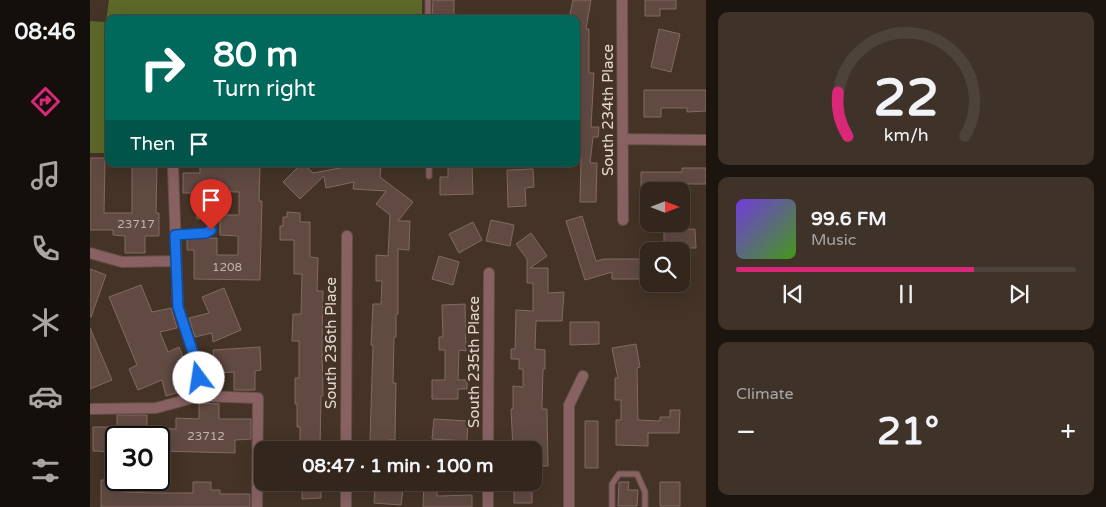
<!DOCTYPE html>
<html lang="en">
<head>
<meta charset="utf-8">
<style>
	:root { --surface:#33261c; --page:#3e3229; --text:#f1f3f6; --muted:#a9a5a3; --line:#4e433b; --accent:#db2777 }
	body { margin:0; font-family:"Varela Round",sans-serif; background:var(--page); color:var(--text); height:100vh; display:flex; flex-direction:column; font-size:19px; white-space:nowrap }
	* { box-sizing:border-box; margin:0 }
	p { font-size:16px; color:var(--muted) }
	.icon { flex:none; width:28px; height:28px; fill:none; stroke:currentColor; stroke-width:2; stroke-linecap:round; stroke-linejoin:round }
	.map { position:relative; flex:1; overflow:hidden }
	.side { display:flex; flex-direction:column; gap:12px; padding:12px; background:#1c150f; width:400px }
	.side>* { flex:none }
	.hud { position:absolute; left:15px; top:15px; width:475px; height:152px; border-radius:10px; box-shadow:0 5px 20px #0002,0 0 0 1px var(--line); background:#00695c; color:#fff; overflow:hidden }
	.needle { width:32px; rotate:90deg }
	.buttons { position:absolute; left:550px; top:182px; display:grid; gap:10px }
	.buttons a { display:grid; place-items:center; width:50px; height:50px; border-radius:10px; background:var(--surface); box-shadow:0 5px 20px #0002,0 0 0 1px var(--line); font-size:25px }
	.speed { position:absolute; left:15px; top:426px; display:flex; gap:10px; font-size:25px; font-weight:700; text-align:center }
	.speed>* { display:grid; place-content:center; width:65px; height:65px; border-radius:50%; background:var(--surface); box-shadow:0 5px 20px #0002,0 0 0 1px var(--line); line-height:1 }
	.speed .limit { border:2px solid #111; border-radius:8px; background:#fff; color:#111 }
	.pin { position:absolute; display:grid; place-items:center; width:42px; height:42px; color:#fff; margin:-51px -21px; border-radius:50% 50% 50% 0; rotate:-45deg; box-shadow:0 0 5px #0007 }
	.pin .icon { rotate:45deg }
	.me { position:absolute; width:55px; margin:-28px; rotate:346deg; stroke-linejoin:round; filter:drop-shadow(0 0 4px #0008) }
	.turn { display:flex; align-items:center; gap:18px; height:105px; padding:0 25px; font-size:22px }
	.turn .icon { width:65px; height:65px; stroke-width:2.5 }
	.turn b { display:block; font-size:35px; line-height:42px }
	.then { display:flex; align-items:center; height:48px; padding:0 25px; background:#0003; gap:10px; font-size:19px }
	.big { font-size:38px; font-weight:700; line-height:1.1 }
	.side .tile { flex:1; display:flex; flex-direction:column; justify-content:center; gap:8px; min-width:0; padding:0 18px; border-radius:10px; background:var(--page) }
	.side .dial { align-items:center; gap:0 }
	.dial svg { height:130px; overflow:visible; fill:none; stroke:var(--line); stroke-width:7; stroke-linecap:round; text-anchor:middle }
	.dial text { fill:var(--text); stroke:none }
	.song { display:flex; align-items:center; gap:15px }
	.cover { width:60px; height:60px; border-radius:8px; background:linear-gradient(135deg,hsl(260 70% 55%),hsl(100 70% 35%)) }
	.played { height:5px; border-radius:2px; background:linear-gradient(90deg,var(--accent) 70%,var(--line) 70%) }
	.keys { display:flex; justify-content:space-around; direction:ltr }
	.heat { display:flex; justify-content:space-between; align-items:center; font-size:28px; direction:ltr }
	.trip { position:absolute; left:164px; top:441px; width:288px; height:50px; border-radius:10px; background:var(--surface); box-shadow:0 5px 20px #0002,0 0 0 1px var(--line); font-weight:700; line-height:50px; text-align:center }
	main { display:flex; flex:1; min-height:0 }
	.tabs { display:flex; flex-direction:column; width:90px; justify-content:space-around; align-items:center; background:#140f0b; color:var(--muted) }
	.tabs .icon { width:35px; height:35px }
	.tabs .active { color:var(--accent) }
	.tabs b { font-size:22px; color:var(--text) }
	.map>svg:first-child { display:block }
	.green { fill:#5d6929 }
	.building { fill:#604a42; stroke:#826a62 }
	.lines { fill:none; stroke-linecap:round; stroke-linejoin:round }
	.lane-casing { stroke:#615145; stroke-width:7 }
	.street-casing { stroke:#615145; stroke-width:12 }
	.lane { stroke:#896163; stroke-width:5 }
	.street { stroke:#896163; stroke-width:10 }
	.route-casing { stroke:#114b97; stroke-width:12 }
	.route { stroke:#1a73e8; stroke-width:9 }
	.labels { text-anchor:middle; stroke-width:5; stroke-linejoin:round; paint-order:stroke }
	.number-label { font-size:12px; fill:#c2b4ac }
	.street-label { font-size:15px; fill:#e3d8d0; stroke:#443326 }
</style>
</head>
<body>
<main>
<nav class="tabs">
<b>08:46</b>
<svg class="icon active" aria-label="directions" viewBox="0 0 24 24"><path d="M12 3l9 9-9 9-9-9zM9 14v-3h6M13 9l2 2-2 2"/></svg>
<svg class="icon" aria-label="music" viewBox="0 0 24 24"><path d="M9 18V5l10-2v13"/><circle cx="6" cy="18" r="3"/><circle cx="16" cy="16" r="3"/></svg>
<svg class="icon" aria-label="phone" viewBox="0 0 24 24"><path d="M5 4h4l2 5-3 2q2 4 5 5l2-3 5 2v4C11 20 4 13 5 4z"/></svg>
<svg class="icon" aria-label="climate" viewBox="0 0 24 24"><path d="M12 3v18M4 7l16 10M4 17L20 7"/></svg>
<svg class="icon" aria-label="car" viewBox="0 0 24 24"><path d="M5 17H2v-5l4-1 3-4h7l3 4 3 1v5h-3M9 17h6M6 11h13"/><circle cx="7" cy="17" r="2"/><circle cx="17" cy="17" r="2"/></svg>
<svg class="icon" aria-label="filters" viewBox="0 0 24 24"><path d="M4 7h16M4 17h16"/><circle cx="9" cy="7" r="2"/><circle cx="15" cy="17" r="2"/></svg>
</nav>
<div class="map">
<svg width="616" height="507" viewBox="0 0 616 507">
	<rect width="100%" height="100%" fill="#443326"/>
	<!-- green -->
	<path class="green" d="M19,0H332V19H19V153H0V21L16,22Z"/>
	<!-- building -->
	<path class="building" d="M343,0H364V19L342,18Z
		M483,0H501L496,29H499V73H504L501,127H509L508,137H503L500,163H507L506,202H490L491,158H486V19H479Z
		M555,0H586V9H570V16H555Z
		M569,29L590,34L581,72L561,67Z
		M554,90H616V111L597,112V108H571V117H554Z
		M0,158H15L14,213H42V164H67L66,213H69V236H55V253H35V236L23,235V230H0Z
		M110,164H170L169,201H172L170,280L104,279V250H97V239L127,238V255H148V236L130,235V215H149V192L117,191L118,218L107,219L106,193H93V173H110Z
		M211,164H214L223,173L271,164L291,165L290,177L323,202L308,221H320L319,250L308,249V314H306V337H304L303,383H306L305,440H298V450H282L280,440L283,345H281L283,304H291L292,281H286V255L298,256L300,215L286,204L296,191L263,189L264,182L236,188L234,176L210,199L193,182Z
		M358,164H382L383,194L350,195V177H358Z
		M592,168H616V184H589V188L551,189V172H592Z
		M443,169L444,187L435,188L436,206L418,207L417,170Z
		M197,212L210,213V222H220V257L228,258L227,291H233L232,345L233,396H231L230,450H210V427H207V404H205V378H209V341H202L203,314H211L212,274H204V240H190V226H193V217H197Z
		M492,216L506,261L514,259H557L558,279H522V272L495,280L476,221Z
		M401,220L424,225L420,246L396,241Z
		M383,222L392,240L369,253L359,234Z
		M605,229L606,248H598V251H574V230Z
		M441,233L457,256L440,268H458V293L474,292L472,321H446L445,349L455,350V369H453L452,409H457L458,466H442V450H423L421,409H423V386L433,387V369H429V359H421V349H425L426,310L443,311V283H437V259L426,244Z
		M349,256L369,262L363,285L342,279Z
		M0,269L16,275L1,317H0Z
		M51,285L62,312L81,308L87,328L70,332L78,352L89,347L98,369L94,370L100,389L76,396L72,380L48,390L39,369L47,365L19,297Z
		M134,288L151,330L123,342L122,333L105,337L99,318L119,313L112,297Z
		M375,304L376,351L369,350L368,380H377V389H368V399H342V380H355V350H349V337H353L352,305Z
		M480,322H509V344L480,345Z
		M0,328L22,380L0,389Z
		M546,344L550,367L547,368L548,420L570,421V417H580V410H590L589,433H558V446L526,445V420H531V400H525V378H528L522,348Z
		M170,347L171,370L165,371V390H144V372L125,373L123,350Z
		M109,403L129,404V419H161V439L145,440V453L69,451V438H26V452L3,451V427H27V415H57V428L86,429V418L109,419Z
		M344,419L378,421L377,441L342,439Z
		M495,421H508V468H495Z
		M11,480H21V489H32V492L65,493H103V482H121V490H130V494H160V507H11Z
		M212,482H231V498L212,499Z
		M295,482H304L303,488L313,489L311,505L284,503L285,487L294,488Z
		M334,482H347V496L382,495V507H333Z
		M424,482H442V503H424Z
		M529,482H539L538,490H548L547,506H528Z
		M570,482H590V506H570Z"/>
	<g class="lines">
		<!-- lane casing -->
		<g class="lane-casing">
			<path id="lane" d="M338,19V0
				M339,176V164
				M85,235C122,233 124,237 126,199
				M522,507V484L529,474H547L555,492V507"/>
		</g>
		<!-- street casing -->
		<g class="street-casing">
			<path id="street" d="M532,0L533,220
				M533,139L616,140
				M83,167L88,307L106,362L109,378L110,396
				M0,253L32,262L86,261
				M0,409L66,408L110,396L168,398L167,507
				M256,450L257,236
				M398,450L399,273
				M256,507V482
				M398,507V482
				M479,507V405L493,376"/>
		</g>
		<!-- lane -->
		<use href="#lane" class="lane"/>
		<!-- street -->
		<use href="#street" class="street"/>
	</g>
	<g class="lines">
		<!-- route casing -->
		<g class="route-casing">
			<path id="route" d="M109,378L106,362L88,307L85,235L116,233L121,230"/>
		</g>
		<!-- route -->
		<use href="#route" class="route"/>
	</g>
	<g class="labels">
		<!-- number labels -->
		<g class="number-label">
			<text x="46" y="228">23717</text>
			<text x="137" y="271">1208</text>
			<text x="116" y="440">23712</text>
		</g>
		<!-- street labels -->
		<g class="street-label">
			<text transform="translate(518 110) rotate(-90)" y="5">South 234th Place</text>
			<text transform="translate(241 343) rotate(-90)" y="5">South 236th Place</text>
			<text transform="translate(384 362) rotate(-90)" y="5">South 235th Place</text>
		</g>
	</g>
</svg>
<div class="buttons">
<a><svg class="needle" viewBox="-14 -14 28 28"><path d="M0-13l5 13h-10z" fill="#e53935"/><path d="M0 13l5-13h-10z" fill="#a9a5a3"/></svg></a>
<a><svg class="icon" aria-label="search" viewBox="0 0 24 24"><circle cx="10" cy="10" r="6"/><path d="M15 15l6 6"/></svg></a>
</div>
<div class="speed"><div class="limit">30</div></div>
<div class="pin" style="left:121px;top:230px;background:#d93025"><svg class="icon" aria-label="arrive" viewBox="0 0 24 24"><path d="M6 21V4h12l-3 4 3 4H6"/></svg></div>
<svg class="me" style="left:109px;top:378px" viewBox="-20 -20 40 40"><circle r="19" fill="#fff"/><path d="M0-13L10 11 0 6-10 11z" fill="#1a73e8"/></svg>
<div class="trip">08:47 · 1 min · 100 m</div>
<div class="hud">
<div class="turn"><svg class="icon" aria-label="right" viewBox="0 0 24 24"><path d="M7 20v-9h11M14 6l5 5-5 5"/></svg><div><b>80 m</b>Turn right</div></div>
<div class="then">Then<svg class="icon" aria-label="arrive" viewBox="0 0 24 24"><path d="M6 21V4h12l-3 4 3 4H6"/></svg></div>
</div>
</div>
<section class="side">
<div class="tile dial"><svg viewBox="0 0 100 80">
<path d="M14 69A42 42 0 1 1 86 69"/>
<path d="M14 69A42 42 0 0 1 8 42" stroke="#db2777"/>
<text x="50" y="56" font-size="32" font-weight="700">22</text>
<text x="50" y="72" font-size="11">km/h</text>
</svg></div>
<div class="tile">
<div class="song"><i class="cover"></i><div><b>99.6 FM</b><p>Music</p></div></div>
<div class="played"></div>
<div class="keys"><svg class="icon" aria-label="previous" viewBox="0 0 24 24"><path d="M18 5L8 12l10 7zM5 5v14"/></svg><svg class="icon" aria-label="pause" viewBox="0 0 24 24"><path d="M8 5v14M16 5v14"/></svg><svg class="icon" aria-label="next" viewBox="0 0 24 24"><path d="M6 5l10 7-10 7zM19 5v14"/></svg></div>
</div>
<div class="tile"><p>Climate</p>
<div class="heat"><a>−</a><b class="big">21°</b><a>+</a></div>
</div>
</section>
</main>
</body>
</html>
